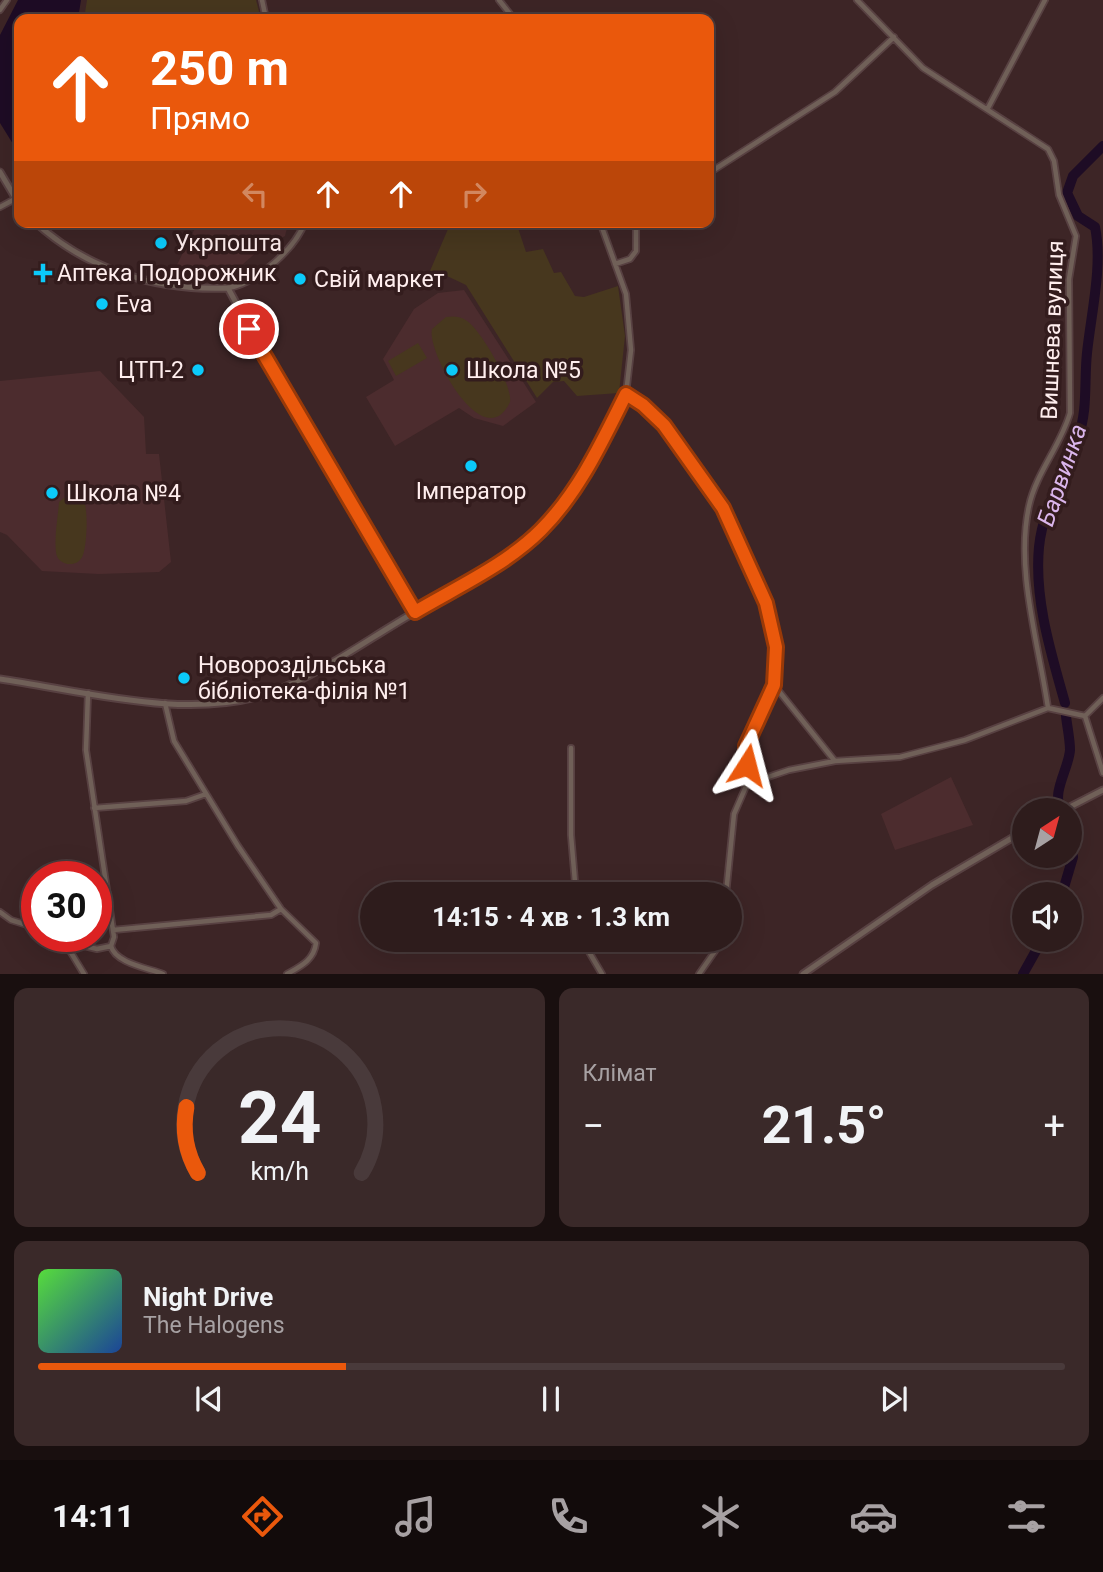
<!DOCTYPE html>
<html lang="uk">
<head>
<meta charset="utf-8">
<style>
	:root { --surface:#2e1c1c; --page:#3a2929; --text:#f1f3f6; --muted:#a7a1a3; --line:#493a3b; --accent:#ea580c }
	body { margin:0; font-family:Roboto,sans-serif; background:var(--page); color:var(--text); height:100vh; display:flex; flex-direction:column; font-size:26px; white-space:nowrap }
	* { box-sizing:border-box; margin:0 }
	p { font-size:23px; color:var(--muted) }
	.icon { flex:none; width:38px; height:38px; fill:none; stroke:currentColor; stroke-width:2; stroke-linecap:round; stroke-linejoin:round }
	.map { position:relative; height:974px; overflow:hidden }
	.details { display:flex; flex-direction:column; gap:14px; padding:14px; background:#190f0f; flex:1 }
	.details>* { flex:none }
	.top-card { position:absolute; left:14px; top:14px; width:700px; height:214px; border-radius:14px; box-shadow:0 7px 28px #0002,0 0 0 2px var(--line); background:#ea580c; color:#fff; overflow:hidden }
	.needle { width:46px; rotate:36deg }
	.controls { position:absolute; left:1012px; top:798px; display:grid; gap:14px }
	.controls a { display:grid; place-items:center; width:70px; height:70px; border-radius:50%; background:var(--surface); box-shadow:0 7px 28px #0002,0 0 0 2px var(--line); font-size:35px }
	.speed { position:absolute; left:21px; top:861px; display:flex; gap:14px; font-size:35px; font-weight:700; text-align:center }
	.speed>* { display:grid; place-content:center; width:91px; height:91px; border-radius:50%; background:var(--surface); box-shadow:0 7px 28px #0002,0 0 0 2px var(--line); line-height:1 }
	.speed .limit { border:10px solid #d22; background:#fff; color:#111 }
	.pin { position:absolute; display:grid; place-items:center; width:60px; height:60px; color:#fff; margin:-30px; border:4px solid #fff; border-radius:50%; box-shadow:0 2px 7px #0007 }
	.me { position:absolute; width:77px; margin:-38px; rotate:9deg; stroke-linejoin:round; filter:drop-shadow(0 0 5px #0008) }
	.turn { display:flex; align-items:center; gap:24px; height:147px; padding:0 21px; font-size:32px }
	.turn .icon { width:91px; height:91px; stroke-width:2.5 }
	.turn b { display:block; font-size:49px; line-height:60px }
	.lanes { display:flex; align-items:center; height:66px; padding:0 21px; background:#0003; justify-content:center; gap:35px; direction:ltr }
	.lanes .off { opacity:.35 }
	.big { font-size:52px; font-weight:700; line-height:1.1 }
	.details .card { flex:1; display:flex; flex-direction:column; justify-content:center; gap:10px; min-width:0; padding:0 24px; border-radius:14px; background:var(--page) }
	.details .dial { align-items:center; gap:0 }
	.dial svg { height:182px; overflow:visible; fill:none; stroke:var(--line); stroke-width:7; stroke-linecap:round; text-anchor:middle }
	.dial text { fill:var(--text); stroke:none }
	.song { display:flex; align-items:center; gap:21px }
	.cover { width:84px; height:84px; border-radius:10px; background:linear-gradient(135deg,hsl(110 70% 55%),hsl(220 70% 35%)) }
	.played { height:7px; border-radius:4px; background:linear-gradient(90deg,var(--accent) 30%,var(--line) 30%) }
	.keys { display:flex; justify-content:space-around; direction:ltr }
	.heat { display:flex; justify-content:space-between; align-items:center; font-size:38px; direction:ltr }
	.details .tiles { flex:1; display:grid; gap:14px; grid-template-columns:1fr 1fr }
	.card:last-child { grid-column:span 2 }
	.trip { position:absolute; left:360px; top:882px; width:382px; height:70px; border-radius:35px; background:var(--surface); box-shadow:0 7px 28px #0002,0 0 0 2px var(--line); font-weight:700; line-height:70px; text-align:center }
	.tabs { display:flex; height:112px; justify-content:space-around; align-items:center; background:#120b0b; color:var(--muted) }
	.tabs .icon { width:49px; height:49px }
	.tabs .active { color:var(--accent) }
	.tabs b { font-size:32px; color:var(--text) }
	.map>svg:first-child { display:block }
	.built { fill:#4c2c2e }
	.green { fill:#47371e }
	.water { fill:#1e0c25 }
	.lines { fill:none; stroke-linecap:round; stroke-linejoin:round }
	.river { stroke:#1e0c25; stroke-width:10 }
	.minor-casing { stroke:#584142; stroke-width:8 }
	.tertiary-casing { stroke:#584142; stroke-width:9 }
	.minor { stroke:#706058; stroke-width:4.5 }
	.tertiary { stroke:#706058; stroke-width:5 }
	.route-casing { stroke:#983908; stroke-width:18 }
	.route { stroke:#ea580c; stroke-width:12 }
	.poi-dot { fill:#0bcafa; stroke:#331c1d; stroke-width:2.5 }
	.labels { text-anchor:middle; stroke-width:7; stroke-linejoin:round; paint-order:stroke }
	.poi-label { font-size:23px; fill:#fee; stroke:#331c1d; text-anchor:start }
	.street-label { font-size:23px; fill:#fee; stroke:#331c1d }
	.water-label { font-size:24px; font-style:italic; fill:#dbb6ec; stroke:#331c1d }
</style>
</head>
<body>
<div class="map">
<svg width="1103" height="974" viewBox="0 0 1103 974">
	<rect width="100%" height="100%" fill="#3d2526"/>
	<!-- built -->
	<path class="built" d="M198,222H285L287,228L285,236L259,250L242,265L243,272L234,277L220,279L173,273Z
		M464,290L536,402L503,426L474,418L459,408L395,446L366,397L394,380L383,359L414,309L438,293Z
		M100,371L144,417L146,454H159L171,562L159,572L99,574L42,571L7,535L0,532V381Z
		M951,777L973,825L895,850L881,814Z"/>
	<!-- green -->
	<path class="green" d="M87,0H256L261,19H84Z
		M451,222H516L526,252L543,249L554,273L561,272L575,296L584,297L618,286L625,336L619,393L577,396L564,381L553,382L537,398L466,285L447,276L437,282L427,278Z
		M446,317C454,316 460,316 467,321C481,330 513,386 510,402C484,458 426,351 432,329Z
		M418,343L427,358L396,376L388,361Z
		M69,494L82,497C89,505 87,544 83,555C78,569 57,566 56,552C54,536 58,518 59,502Z"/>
	<!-- water -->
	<path class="water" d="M18,0H81L78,19H19V147L13,144L0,123V35Z"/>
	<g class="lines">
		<!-- river -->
		<path class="river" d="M1065,703C1051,653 1034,599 1039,547C1043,507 1065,474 1078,437C1088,411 1084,381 1087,353C1091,314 1103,265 1095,227L1078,216L1067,193L1073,176L1103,146
			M1061,810C1051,793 1069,768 1070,750C1070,739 1067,726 1066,716
			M1062,894L1073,857L1069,830
			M1023,974L1042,940"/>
		<!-- minor casing -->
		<g class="minor-casing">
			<path id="minor" d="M262,0L266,19
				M499,0L514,19
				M857,0L923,68L1048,149L1054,161L1059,195L1076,236L1069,279L1070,413C1061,445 1036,473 1029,506C1015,569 1039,645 1048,708
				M0,10L7,0
				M988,108L1045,0
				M709,173L835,92L894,37
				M0,207L15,199
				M615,264L630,259L636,251V222
				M228,288C257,283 295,249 305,222
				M626,394L643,405L664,425L723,508L766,603L776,647L774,685L746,746L747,784L734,814L726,894
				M415,612L502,561L539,532L585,473L626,394L631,350L626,294L600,222
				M774,685L834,760
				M165,703L174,741L238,846L281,909L316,943C314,960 301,966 287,974
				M1085,716L1103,773
				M1085,716L1103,698
				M571,748V835L576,894
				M747,784L789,770L835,761L900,757L965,740L1048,708L1085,716
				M94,808L186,801L206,794
				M0,912L11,920L37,928
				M113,930L271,915L281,909
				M58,936L72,943L70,951L84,974
				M582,940L602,974
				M72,943L97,949L111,946L114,937L86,750L88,693
				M111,946C115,963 148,968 163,974
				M699,974L715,951L718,940"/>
		</g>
		<!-- tertiary casing -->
		<g class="tertiary-casing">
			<path id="tertiary" d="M0,172L19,204
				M0,679C83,691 189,721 270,693C321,674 368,639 415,612L294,410L228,288C157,291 87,270 35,222
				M1064,810L1103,790
				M803,974L932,885L1024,831"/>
		</g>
		<!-- minor -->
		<use href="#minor" class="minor"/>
		<!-- tertiary -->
		<use href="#tertiary" class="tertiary"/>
	</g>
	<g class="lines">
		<!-- route casing -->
		<g class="route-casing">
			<path id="route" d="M249,329L415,612C457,587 506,565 541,530C579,492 602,442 626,394L643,405L664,425L723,508L766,603L776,647L774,685L746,746L747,765"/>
		</g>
		<!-- route -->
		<use href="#route" class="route"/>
	</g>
	<!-- markers -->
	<g class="poi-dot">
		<circle cx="161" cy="243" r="7"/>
		<path d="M39.5 262.5h7v7h7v7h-7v7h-7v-7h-7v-7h7z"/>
		<circle cx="300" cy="279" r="7"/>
		<circle cx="102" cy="304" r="7"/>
		<circle cx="198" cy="370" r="7"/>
		<circle cx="452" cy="370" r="7"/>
		<circle cx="471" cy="466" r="7"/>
		<circle cx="52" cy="493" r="7"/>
		<circle cx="184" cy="678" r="7"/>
	</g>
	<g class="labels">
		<!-- poi labels -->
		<g class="poi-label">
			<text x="175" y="251">Укрпошта</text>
			<text x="57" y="281">Аптека Подорожник</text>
			<text x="314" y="287">Свiй маркет</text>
			<text x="116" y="312">Eva</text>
			<text x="184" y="378" text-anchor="end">ЦТП-2</text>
			<text x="466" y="378">Школа №5</text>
			<text x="471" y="499" text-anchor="middle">Імператор</text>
			<text x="66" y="501">Школа №4</text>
			<text x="198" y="673">Новороздільська<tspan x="198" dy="26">бібліотека-філія №1</tspan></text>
		</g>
		<!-- street labels -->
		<g class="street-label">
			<text transform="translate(1052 330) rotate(-88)" y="8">Вишнева вулиця</text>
		</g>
		<!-- water labels -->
		<g class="water-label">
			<text transform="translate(1062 475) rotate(-71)" y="8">Барвинка</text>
		</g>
	</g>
</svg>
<div class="controls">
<a><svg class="needle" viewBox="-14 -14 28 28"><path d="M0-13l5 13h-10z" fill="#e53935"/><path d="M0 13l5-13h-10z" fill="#a7a1a3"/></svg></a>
<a><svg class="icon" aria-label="sound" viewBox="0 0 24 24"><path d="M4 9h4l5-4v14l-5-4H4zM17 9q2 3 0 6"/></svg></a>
</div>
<div class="speed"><div class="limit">30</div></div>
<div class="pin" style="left:249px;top:329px;background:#d93025"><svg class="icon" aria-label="arrive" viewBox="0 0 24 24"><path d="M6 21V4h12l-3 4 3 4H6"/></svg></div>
<svg class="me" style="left:747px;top:765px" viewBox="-20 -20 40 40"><path d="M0-17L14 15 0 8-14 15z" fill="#ea580c" stroke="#fff" stroke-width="4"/></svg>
<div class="trip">14:15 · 4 хв · 1.3 km</div>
<div class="top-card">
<div class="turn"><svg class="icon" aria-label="ahead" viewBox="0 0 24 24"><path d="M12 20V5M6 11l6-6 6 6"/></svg><div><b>250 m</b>Прямо</div></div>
<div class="lanes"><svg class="icon off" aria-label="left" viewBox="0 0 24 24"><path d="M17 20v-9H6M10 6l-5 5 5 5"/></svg><svg class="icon" aria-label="ahead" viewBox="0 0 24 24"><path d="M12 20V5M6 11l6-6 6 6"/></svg><svg class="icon" aria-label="ahead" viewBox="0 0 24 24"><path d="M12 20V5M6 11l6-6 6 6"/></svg><svg class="icon off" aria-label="right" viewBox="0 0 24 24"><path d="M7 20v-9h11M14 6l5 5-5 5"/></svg></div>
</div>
</div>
<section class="details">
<div class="tiles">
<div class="card dial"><svg viewBox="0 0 100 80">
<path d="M14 69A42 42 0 1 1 86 69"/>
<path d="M14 69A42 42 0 0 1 9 40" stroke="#ea580c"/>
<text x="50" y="56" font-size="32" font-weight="700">24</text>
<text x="50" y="72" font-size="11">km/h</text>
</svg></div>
<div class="card"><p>Клімат</p>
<div class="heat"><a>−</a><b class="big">21.5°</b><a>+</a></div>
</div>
<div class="card">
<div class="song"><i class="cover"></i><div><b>Night Drive</b><p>The Halogens</p></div></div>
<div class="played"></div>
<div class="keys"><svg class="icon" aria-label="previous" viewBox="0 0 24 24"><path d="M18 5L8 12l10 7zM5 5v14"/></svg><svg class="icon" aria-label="pause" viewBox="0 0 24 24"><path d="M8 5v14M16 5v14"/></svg><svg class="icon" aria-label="next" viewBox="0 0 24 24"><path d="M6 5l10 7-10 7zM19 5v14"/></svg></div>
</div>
</div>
</section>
<nav class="tabs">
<b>14:11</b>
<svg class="icon active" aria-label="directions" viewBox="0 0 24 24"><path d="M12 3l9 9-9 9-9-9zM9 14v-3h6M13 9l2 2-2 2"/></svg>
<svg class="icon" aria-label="music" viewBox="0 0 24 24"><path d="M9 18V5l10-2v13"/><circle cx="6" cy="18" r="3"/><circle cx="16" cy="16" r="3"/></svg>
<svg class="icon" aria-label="phone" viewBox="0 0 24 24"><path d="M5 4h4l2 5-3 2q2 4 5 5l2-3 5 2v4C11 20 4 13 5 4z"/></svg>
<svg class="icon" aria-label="climate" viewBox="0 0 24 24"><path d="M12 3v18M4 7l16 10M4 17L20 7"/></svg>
<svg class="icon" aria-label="car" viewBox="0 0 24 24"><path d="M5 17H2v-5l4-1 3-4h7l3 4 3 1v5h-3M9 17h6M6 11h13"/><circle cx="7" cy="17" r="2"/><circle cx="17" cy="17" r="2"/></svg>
<svg class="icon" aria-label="filters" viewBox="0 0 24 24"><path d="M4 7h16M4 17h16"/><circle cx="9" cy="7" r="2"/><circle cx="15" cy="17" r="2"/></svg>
</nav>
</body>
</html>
